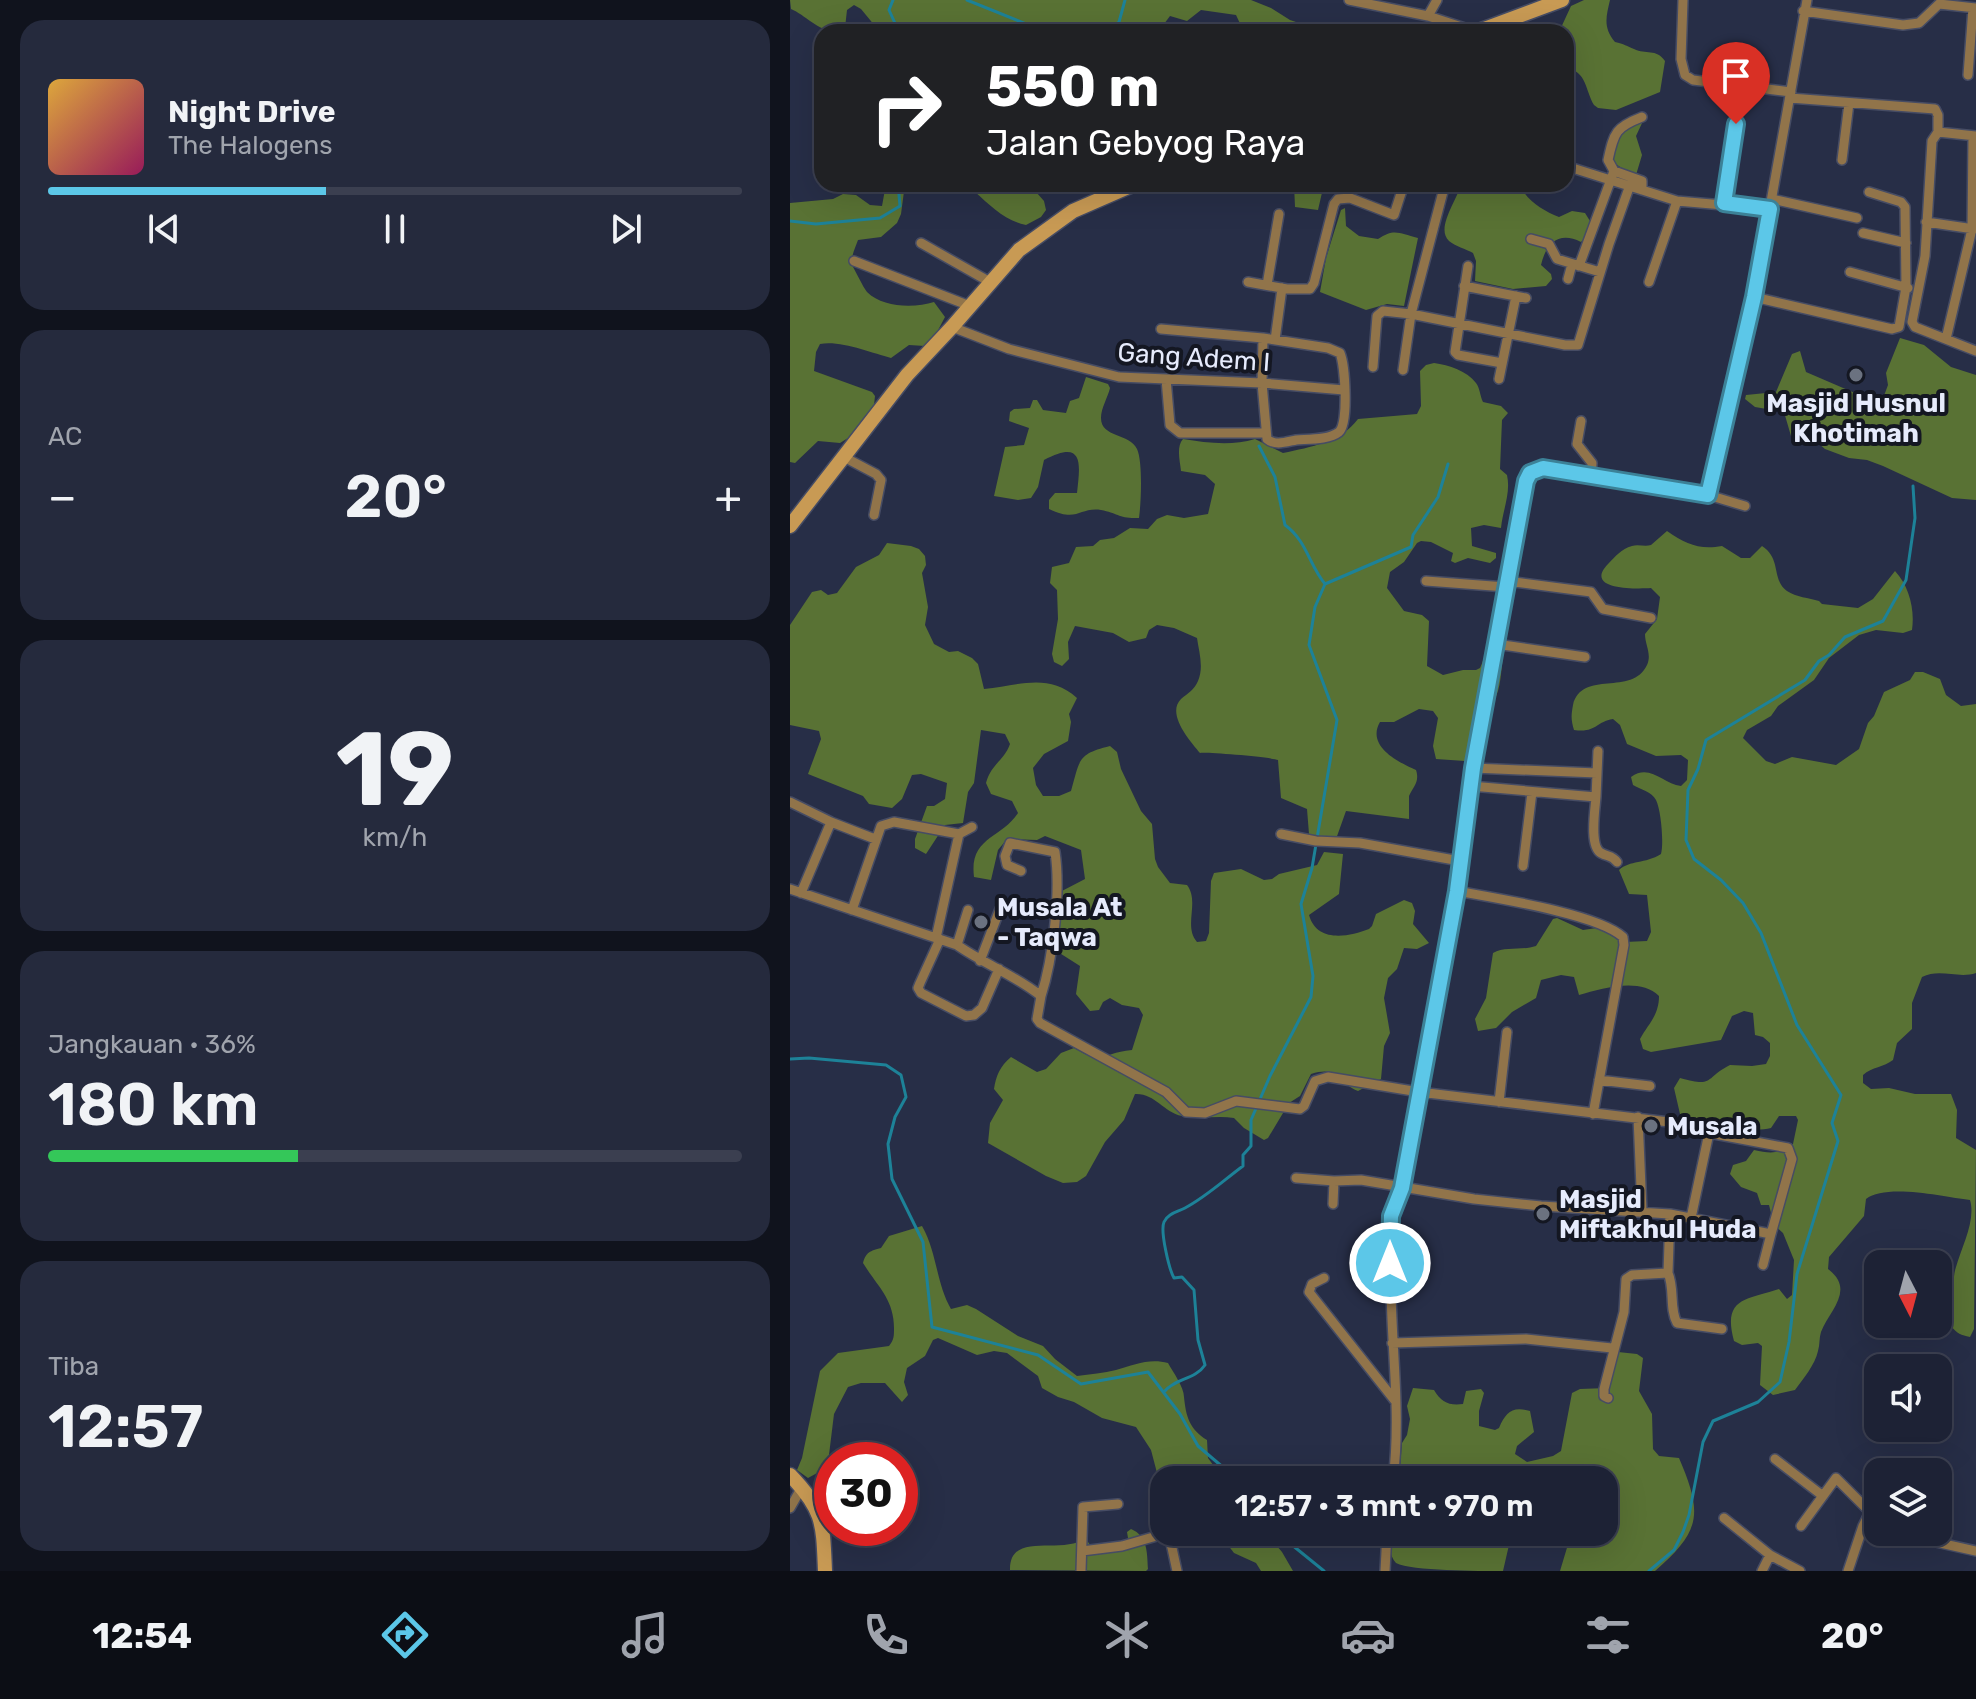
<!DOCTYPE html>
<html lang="id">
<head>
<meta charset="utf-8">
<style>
	:root { --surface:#1d2235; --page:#252a3d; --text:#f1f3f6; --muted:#a0a4ad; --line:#3b3f50; --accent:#5cc7e8 }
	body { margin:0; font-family:Rubik,sans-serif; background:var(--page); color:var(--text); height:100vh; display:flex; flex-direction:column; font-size:30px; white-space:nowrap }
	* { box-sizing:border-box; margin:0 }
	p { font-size:26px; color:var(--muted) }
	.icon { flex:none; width:44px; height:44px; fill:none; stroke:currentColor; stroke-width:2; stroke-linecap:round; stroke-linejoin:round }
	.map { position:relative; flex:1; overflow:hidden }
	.panel { display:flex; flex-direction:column; gap:20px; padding:20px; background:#10131d; width:790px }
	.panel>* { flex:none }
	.banner { position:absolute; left:24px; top:24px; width:760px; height:168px; border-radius:24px; box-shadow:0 8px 32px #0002,0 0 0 2px var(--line); background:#202124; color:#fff; overflow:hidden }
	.needle { width:52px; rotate:174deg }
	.buttons { position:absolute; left:1074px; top:1250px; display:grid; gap:16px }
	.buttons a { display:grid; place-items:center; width:88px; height:88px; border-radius:16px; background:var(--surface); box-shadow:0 8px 32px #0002,0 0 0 2px var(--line); font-size:40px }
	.speed { position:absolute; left:24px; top:1442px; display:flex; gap:16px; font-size:40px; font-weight:700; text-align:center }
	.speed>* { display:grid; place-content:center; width:104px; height:104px; border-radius:50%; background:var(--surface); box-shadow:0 8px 32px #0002,0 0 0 2px var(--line); line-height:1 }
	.speed .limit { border:12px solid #d22; background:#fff; color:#111 }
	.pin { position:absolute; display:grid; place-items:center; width:68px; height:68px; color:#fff; margin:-82px -34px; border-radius:50% 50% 50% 0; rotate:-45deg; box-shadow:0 0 8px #0007 }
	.pin .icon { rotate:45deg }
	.me { position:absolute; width:88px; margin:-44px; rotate:0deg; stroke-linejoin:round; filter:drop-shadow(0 0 6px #0008) }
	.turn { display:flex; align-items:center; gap:28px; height:168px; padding:0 40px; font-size:36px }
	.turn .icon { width:104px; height:104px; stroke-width:2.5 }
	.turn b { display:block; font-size:56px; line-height:68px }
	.big { font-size:60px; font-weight:600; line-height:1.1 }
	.panel .tile { flex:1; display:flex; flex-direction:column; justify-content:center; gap:12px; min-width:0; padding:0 28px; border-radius:24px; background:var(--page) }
	.panel .dial { align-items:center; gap:0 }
	.dial b { font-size:104px; line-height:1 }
	.song { display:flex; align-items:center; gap:24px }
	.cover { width:96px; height:96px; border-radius:12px; background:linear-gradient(135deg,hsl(40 70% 55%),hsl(330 70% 35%)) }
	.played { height:8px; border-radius:4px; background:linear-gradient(90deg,var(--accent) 40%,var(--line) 40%) }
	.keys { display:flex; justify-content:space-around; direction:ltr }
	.heat { display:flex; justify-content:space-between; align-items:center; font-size:44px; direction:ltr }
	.charge { height:12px; border-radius:6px; background:linear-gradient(90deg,#34c759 36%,var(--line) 0) }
	.trip { position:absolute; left:360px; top:1466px; width:468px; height:80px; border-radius:24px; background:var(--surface); box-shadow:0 8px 32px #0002,0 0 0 2px var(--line); font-weight:600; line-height:80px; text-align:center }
	.tab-bar { display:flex; height:128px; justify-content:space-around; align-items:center; background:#0c0e15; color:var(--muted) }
	.tab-bar .icon { width:56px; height:56px }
	.tab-bar .on { color:var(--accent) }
	.tab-bar b { font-size:36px; color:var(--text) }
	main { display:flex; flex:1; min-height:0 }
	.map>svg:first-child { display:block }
	.forest { fill:#597234 }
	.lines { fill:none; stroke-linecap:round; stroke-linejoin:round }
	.stream { stroke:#1d8298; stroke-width:3 }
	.street-casing { stroke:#464c64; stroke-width:12 }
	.secondary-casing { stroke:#464c64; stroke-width:17 }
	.street { stroke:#91744a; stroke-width:9 }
	.secondary { stroke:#c89a54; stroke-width:14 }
	.route-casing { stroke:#3c8197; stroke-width:20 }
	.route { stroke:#5cc7e8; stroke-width:14 }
	.worship-dot { fill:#6b7280; stroke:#141722; stroke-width:3 }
	.labels { text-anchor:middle; stroke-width:8; stroke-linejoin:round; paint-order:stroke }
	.street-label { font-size:26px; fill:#e6ebfc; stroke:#141722 }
	.poi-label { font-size:26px; font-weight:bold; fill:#e6ebfc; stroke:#141722; text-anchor:start }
</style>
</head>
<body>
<main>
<section class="panel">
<div class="tile">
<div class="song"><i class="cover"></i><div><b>Night Drive</b><p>The Halogens</p></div></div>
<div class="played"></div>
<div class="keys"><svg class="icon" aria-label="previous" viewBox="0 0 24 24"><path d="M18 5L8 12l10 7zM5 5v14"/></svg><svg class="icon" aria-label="pause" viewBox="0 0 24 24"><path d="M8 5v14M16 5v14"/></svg><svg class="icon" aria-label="next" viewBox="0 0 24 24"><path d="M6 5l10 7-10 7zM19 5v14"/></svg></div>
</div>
<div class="tile"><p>AC</p>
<div class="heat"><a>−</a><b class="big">20°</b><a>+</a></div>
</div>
<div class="tile dial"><b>19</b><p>km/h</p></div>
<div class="tile"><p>Jangkauan · 36%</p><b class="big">180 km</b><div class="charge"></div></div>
<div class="tile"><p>Tiba</p><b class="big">12:57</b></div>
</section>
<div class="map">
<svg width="1186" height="1571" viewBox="0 0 1186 1571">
	<rect width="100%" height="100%" fill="#272e47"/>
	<!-- forest -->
	<path class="forest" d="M0,0H461L481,8L500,20L536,32H454L446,15L411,10L397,21L380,16L368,32H90L71,9L64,5L57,10L55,28C36,40 18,16 1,9Z
		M794,0H820C816,17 813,28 825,42C834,44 837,46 844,49C856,55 866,48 875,61L870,92L826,110L808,108L804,105C795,90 797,71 776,68V32H769L781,6Z
		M853,121L846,136L852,155L846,175C825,168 807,151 824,129Z
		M96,184H115L111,214L107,223L91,237L68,240C66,246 60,258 62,265C65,270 73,287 77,292C93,308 125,308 144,302L155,317L145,336L135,346L119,345L101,358C82,353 50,340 30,344L26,352L24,371L82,392L85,396L84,405L58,438L50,443L28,441L5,463L0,462V203L43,199L53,194L66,195L80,205L92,206Z
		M184,184H239L254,201L256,210L251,217L236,225C215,221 201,206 185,192Z
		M504,184H534L528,210L505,207Z
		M671,184H729C736,200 753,211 769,217L782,211L795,213L800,221L799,233L791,242C769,231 756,243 751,265L761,274L762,279L756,286L723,289L685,281L686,261L683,253C676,249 665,246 659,241C645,228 668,199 671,184Z
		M555,208L556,226L569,236L588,239C604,228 609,233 628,238L614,306L597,304L576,310L530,292L536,258L551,210Z
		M1110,338L1134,345L1161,367L1186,375V500L1162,498L1093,466L1077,460L1059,458L1035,449L1028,443L1001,436L994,412L965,407L955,399L956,395L986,392L1002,354L1010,351L1016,372L1088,403L1092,401L1098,385L1096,373Z
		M644,363C659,365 677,371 686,383C690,388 690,396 693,402L711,406L718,413L712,420L710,469L717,475C721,493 713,509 711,528L694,525L681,528L682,546L706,553V558L700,563L678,558L665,563L661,561L663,553L641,542L631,541L627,543L614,562L600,572L597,588L614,611L632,615L639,621L637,666L653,675L673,670H686L690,668L695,656L700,654L713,657C711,669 711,690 704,700C699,708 690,710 687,718C683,732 684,749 675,761L646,759L643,746L648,718L643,711L629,709L604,722H590C576,746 608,762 626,770C630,782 623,787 619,796V819L556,811L546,839L536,840L519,834L517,809L491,798L488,760C480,757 416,752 410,753C400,741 376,714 391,699C397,694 405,689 408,681C414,667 409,652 407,638L384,628L367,625L359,630L356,638L339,642L323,633L285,626L278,642L279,659L272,666L264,662L262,654L268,619L267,590L260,583L262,567L279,563L286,547L303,546L310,540L324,538L340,528L358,529L367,519L377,515L394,518L418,514L425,484L415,475L391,471C390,461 386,447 393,439C417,443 442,446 465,439L493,453C521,447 551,442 568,419L627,414L631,406L630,371L636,365Z
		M296,377L318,384L320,388C318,397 311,408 311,418C311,438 340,433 347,449C353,462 351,504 349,518C329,519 328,513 311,510C289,507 288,523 259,509V500L265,493H287C290,465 295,438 254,460L248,487L241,498L228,500L204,496L215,447L234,445L239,428L219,421L220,412L224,409L240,408L243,400H247L253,410L276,413L280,401L289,398Z
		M877,531C896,544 909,550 932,546L951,558H960L972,546C992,559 981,579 997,591C1006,597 1019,598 1029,601L1032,604L1068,608L1083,599L1105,571C1119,586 1125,609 1122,630L1113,633L1086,630L1069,635L1039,658L1024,680L988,706L981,716L957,730L953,738L976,761L985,764L1002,757L1046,765L1069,749L1078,723L1084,716L1094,692L1120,680L1125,672H1133L1150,679L1156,695L1171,706L1186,704V973C1168,979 1150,968 1132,977L1122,1003V1029L1107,1043L1103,1060C1094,1067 1082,1067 1073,1075V1083L1081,1089L1099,1088L1125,1094H1161L1167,1110L1166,1138L1186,1150L1184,1329L1180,1337C1163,1334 1159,1325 1156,1310C1167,1296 1161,1282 1166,1267C1172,1246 1186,1220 1180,1200C1155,1197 1096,1183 1076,1199L1074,1216L1039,1257L1038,1269C1066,1290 1039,1311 1031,1332C1029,1338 1030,1344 1028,1351C1025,1365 1013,1379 1005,1390L983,1395L970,1385L972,1346L968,1343L952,1345L944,1341C932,1297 957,1300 989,1289L997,1299L1002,1295L1004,1260L993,1233L984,1225L979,1205H971L967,1193L951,1187L940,1174L943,1165L956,1161L964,1150C981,1154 989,1154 1003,1144L1008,1120L1006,1116H989L981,1128C958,1134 914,1122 890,1114L884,1088L890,1078C925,1088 914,1078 940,1065L962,1066L976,1064L980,1056V1043L973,1037L965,1035L963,1013L954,1011L942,1016L931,1040L861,1052L853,1049L850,1039C859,1023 869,1015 869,996C850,977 813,988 789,995L784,977L771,975L751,980L746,998L722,1012L706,1028L688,1031L685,1019L696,998L703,953C715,946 731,951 746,946L763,919L767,918L793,930L820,926L835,942L857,941L861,932L857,895L839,894L829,870C840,860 855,864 871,854C874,843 871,810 866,800C862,792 850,789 843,785L841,777C860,763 873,784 891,786L897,780L898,760L891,755L866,756L837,744L830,725L823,719C805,722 807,733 784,730C781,720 781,716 783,705C792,669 842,697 857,665C862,654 855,645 855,634L867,619L870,597L861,588C846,589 793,590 818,564C826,556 831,549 842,546C848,544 855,547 861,545Z
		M97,543L121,546L129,549L135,556L136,565L132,573L138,607L135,625L144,644L159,652L168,651L182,658L188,664L194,689C228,686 258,672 287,698L279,714L281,722L278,741L254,754L243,768L246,785L253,796H269L281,791C290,760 287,754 320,746L327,752L331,769L351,811L362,824L365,859L368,867L380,883L397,885C410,902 393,926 407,942L416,941L419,933L421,881L424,873L451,869L474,880L482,879L489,874L527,865L534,852L553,854L549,894L519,915C527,943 558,937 579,929L582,926L586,914L614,900L622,903L625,911L623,924L639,943L627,949L614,948L607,969L598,978L594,998L600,1033L594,1046L591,1079L568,1091C547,1083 550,1065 521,1074L510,1096L499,1103L478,1138L474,1140L454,1128L444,1118C427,1115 409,1120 392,1116C373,1112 365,1093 345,1094L334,1120L315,1142L296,1176L287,1182L273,1183L256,1176L198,1143L200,1123L213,1100L204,1089C206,1076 210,1066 221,1057L247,1072L256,1069L271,1053L284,1048C313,1066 314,1052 342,1050L353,1015L349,1008L332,1005L320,998L313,1002L309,1010L300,1011L286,994L290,966L268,952L270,892L295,879L291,850L255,836L247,840L217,839L208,850L201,880L184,877C179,837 211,839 228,813L222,801L201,794L196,783C201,764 214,761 220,744L215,734L191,730L184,783L178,792L173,823L155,825L136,854L125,848V839L137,806H144L155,799L157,783L131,774L122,775L112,799L102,808L79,804L73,796L18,774L31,739L29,731L0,725V625L22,592L31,590L38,595L47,593L66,567L89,555Z
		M132,1226C147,1252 146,1283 161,1309L177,1305L186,1309L228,1336L253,1346L265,1359L287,1376C300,1374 314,1373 326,1370C344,1365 359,1358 378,1363C383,1372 394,1387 394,1397C396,1416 399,1429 417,1440L418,1458L434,1480H374V1492H372L361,1450L346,1427L312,1418L284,1402L268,1397L252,1388L248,1376L217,1353L204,1351L187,1355L148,1338L143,1340L135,1356L117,1368L114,1382L118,1395L112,1402L95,1383H71L58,1387L44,1414L38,1463L29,1472L18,1478L7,1470L12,1458L30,1371L48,1353L99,1346C104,1340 104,1336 104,1328C104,1299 87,1286 73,1263C76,1252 80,1251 91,1248L99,1236Z
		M828,1352L847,1354L853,1358L849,1391L862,1414L863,1449L869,1456L889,1458C913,1514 911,1531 865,1571H770L779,1541L777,1532H814V1480H609L612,1443L617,1435L620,1419L617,1406L623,1388L644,1390C651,1402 659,1406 673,1404L676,1391L691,1389L694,1393L689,1411V1426L705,1430L709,1428C716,1412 722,1406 740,1411L744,1432L727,1446L725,1454L737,1462L763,1456L771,1451L782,1393L790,1389L817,1388Z
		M341,1529C358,1536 357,1553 358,1569L356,1571L220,1570C219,1530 273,1556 295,1538L301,1546L339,1544L337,1532Z
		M428,1532H475L492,1552L503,1571H471L466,1563L444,1553Z
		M599,1532H749L742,1547L719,1545L713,1571C689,1571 622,1571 606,1563C599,1556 599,1541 599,1532Z"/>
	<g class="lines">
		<!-- stream -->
		<path class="stream" d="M103,0L99,10L109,32
			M177,0L256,32
			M316,32L329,22L335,0
			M0,221L26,224L90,218L110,206L108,184
			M469,446L485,477L495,525C517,541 519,565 535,584
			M0,1059L19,1058L96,1065L111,1075L116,1097L105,1117L98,1144L102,1179L133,1242L142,1327L248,1355L291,1384L358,1372L390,1414L408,1446L448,1480
			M374,1392C385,1378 405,1380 415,1365L408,1340L404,1290L392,1277L384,1278C379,1269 370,1231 374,1222C378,1213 388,1212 395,1208C416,1197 434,1180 453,1166V1155L461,1146V1120L480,1076L521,997L523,976L511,904L522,868L547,720L519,645L525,607L535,584L621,547L623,535L648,497L658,464
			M486,1532L534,1571
			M859,1571L884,1550L893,1532L899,1515L913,1442L923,1421L968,1402L990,1382L999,1342L1007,1274L1048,1141L1042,1123L1051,1095L1007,1025L971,933L953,903L931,880L904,859L896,840L898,790L908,769L916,740L1015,680L1029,661L1039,655L1055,637L1093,621L1116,580L1125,518L1123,486"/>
		<!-- street casing -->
		<g class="street-casing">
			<path id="street" d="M559,0L638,16L687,32
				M893,0L891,59L895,75L903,80L1001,92
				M1013,11L1113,25L1129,23L1149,4L1186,8
				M638,16L647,0
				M1178,75L1183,8
				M1000,98L1145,109L1148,115V132
				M1148,132L1142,141L1135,256L1122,322L1125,327L1186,351
				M1148,132L1186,136
				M1052,160L1059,103
				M776,166L887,201L980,209
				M824,171L852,181V190
				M982,199L1067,218
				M934,203L946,124
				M1136,222L1184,229
				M1073,233L1116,243
				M741,239L759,244L767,259L810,272
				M131,243L200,282
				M64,261L180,306
				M678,266L665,352L668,355L712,363
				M789,266L824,171L818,160C824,132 826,127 852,117
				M1060,272L1118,288
				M778,279L782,264
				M458,282L497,289H520L524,283L544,204L548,199L560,198L604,215L614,184
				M859,282L887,201
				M477,285L489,214
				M674,286L736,298
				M964,297L1102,329L1109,327L1116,287L1115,207L1111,202L1079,192
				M162,327L219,349L329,377L472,383L554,390
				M371,329L473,338L538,348L550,353C555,365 559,423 549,432C539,440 518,439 506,440C496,442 485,446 477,439L472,383L473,338
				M1156,339L1182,229L1183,136
				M485,340L492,288
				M583,367L587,316L593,311L621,314L775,345H788L819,244L840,185
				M613,370L621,314L655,184
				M376,379L380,425L390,433H476
				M709,379L726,296
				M791,421L787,444L802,463L801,477
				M52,456L86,474L91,480L84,515
				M918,495L955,506
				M636,581L716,587
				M717,581L801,592L813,609L861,618
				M706,644L795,657
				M683,768L807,773
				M681,786L806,797C805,810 799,846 811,853C818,857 822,855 827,862
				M806,797L808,751
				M0,802L41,822L85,839
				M169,834L182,827
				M491,834L526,841L570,843L670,861
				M733,866L742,792
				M231,871L217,865L215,856L220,843L265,852C271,892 263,959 251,996
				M0,889L167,945C194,964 225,975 251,996L247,1019L250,1023L376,1092L396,1112L415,1113L446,1101L510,1109L514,1106L525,1081L538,1077L629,1092L879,1122L919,1133L998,1148L1002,1159L981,1234L880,1214L751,1206L684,1199L571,1180L544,1181L543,1204
				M667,891C705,898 808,914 833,937L834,945L803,1114
				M11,893L41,822
				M62,910L91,826L104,822L169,834L146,938
				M150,939L130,983L128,988L131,993L176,1016L184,1015L192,1008L209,969
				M167,945L178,910
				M190,961L210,909
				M809,1080L860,1086
				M709,1102L717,1032
				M848,1117L852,1211
				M506,1178L544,1181
				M901,1218L919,1133
				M973,1265L981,1234
				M878,1273C885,1289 879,1308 887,1323L932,1329
				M534,1278L522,1284L519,1292L606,1402
				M602,1343L736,1339L822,1348
				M818,1398L814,1396V1389L834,1312L836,1279L842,1275L878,1273L880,1214
				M985,1459L1033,1496
				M603,1480C611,1417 602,1353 601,1290C600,1253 596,1222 612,1188L667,891L683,768L736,481L740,473L753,468L918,495L964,297L1017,0
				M0,1508L12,1487
				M934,1518L980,1555L1010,1571
				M1011,1526L1046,1478L1080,1512L1073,1526
				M1101,1532L1186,1551
				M292,1551L332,1546L377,1533L379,1534L387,1571
				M291,1571L293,1507L328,1504
				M595,1571L597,1532
				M972,1571L980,1555
				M1058,1571L1073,1526L1088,1529"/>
		</g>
		<!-- secondary casing -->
		<g class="secondary-casing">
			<path id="secondary" d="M686,32L772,0
				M0,526L117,375L162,327L229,250L283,211L345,184
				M0,1475C34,1510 33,1524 35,1571"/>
		</g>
		<!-- street -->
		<use href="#street" class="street"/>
		<!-- secondary -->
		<use href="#secondary" class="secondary"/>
	</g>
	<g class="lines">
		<!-- route casing -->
		<g class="route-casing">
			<path id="route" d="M600,1263L601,1216L612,1188L667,891L683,768L736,481L740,473L753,468L918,495L964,297L980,209L934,203L946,124"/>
		</g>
		<!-- route -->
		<use href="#route" class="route"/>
	</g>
	<!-- markers -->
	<g class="worship-dot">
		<circle cx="1066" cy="375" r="8"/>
		<circle cx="191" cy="922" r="8"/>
		<circle cx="861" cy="1126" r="8"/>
		<circle cx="753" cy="1214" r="8"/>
	</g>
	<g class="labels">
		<!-- street labels -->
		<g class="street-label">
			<text transform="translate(404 357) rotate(4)" y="9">Gang Adem I</text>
		</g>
		<!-- poi labels -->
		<g class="poi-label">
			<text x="1066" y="412" text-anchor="middle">Masjid Husnul<tspan x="1066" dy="30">Khotimah</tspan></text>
			<text x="207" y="916">Musala At<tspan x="207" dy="30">- Taqwa</tspan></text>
			<text x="877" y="1135">Musala</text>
			<text x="769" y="1208">Masjid<tspan x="769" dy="30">Miftakhul Huda</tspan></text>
		</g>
	</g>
</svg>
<div class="buttons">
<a><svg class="needle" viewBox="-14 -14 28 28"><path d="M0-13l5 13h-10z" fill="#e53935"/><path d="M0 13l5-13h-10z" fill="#a0a4ad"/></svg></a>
<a><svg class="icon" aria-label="sound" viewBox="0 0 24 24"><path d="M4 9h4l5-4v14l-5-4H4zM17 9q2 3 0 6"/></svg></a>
<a><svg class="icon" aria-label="layers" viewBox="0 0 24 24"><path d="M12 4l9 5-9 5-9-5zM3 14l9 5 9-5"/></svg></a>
</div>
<div class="speed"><div class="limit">30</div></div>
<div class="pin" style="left:946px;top:124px;background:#d93025"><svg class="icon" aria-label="arrive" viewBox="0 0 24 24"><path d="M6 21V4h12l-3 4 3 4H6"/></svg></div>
<svg class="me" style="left:600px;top:1263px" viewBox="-20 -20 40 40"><circle r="17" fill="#5cc7e8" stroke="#fff" stroke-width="3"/><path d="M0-11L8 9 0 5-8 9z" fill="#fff"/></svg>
<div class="trip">12:57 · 3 mnt · 970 m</div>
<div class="banner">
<div class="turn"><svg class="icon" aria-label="right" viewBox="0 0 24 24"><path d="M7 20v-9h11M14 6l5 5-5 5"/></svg><div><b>550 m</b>Jalan Gebyog Raya</div></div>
</div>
</div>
</main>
<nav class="tab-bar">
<b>12:54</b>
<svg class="icon on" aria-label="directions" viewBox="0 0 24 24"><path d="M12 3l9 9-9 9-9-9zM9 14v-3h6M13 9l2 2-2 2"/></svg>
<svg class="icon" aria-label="music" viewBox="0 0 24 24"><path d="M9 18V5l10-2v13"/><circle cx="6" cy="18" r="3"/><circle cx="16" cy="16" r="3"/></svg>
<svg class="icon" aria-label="phone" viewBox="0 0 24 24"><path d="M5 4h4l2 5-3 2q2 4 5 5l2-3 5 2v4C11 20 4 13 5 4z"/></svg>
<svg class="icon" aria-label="climate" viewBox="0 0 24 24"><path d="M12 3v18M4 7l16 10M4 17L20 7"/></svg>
<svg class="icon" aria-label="car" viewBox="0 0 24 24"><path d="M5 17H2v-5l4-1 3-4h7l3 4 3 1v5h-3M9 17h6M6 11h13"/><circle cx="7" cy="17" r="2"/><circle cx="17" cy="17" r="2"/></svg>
<svg class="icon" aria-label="filters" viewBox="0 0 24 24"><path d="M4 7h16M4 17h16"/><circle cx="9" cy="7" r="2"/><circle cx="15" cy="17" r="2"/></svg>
<b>20°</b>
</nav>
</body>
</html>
